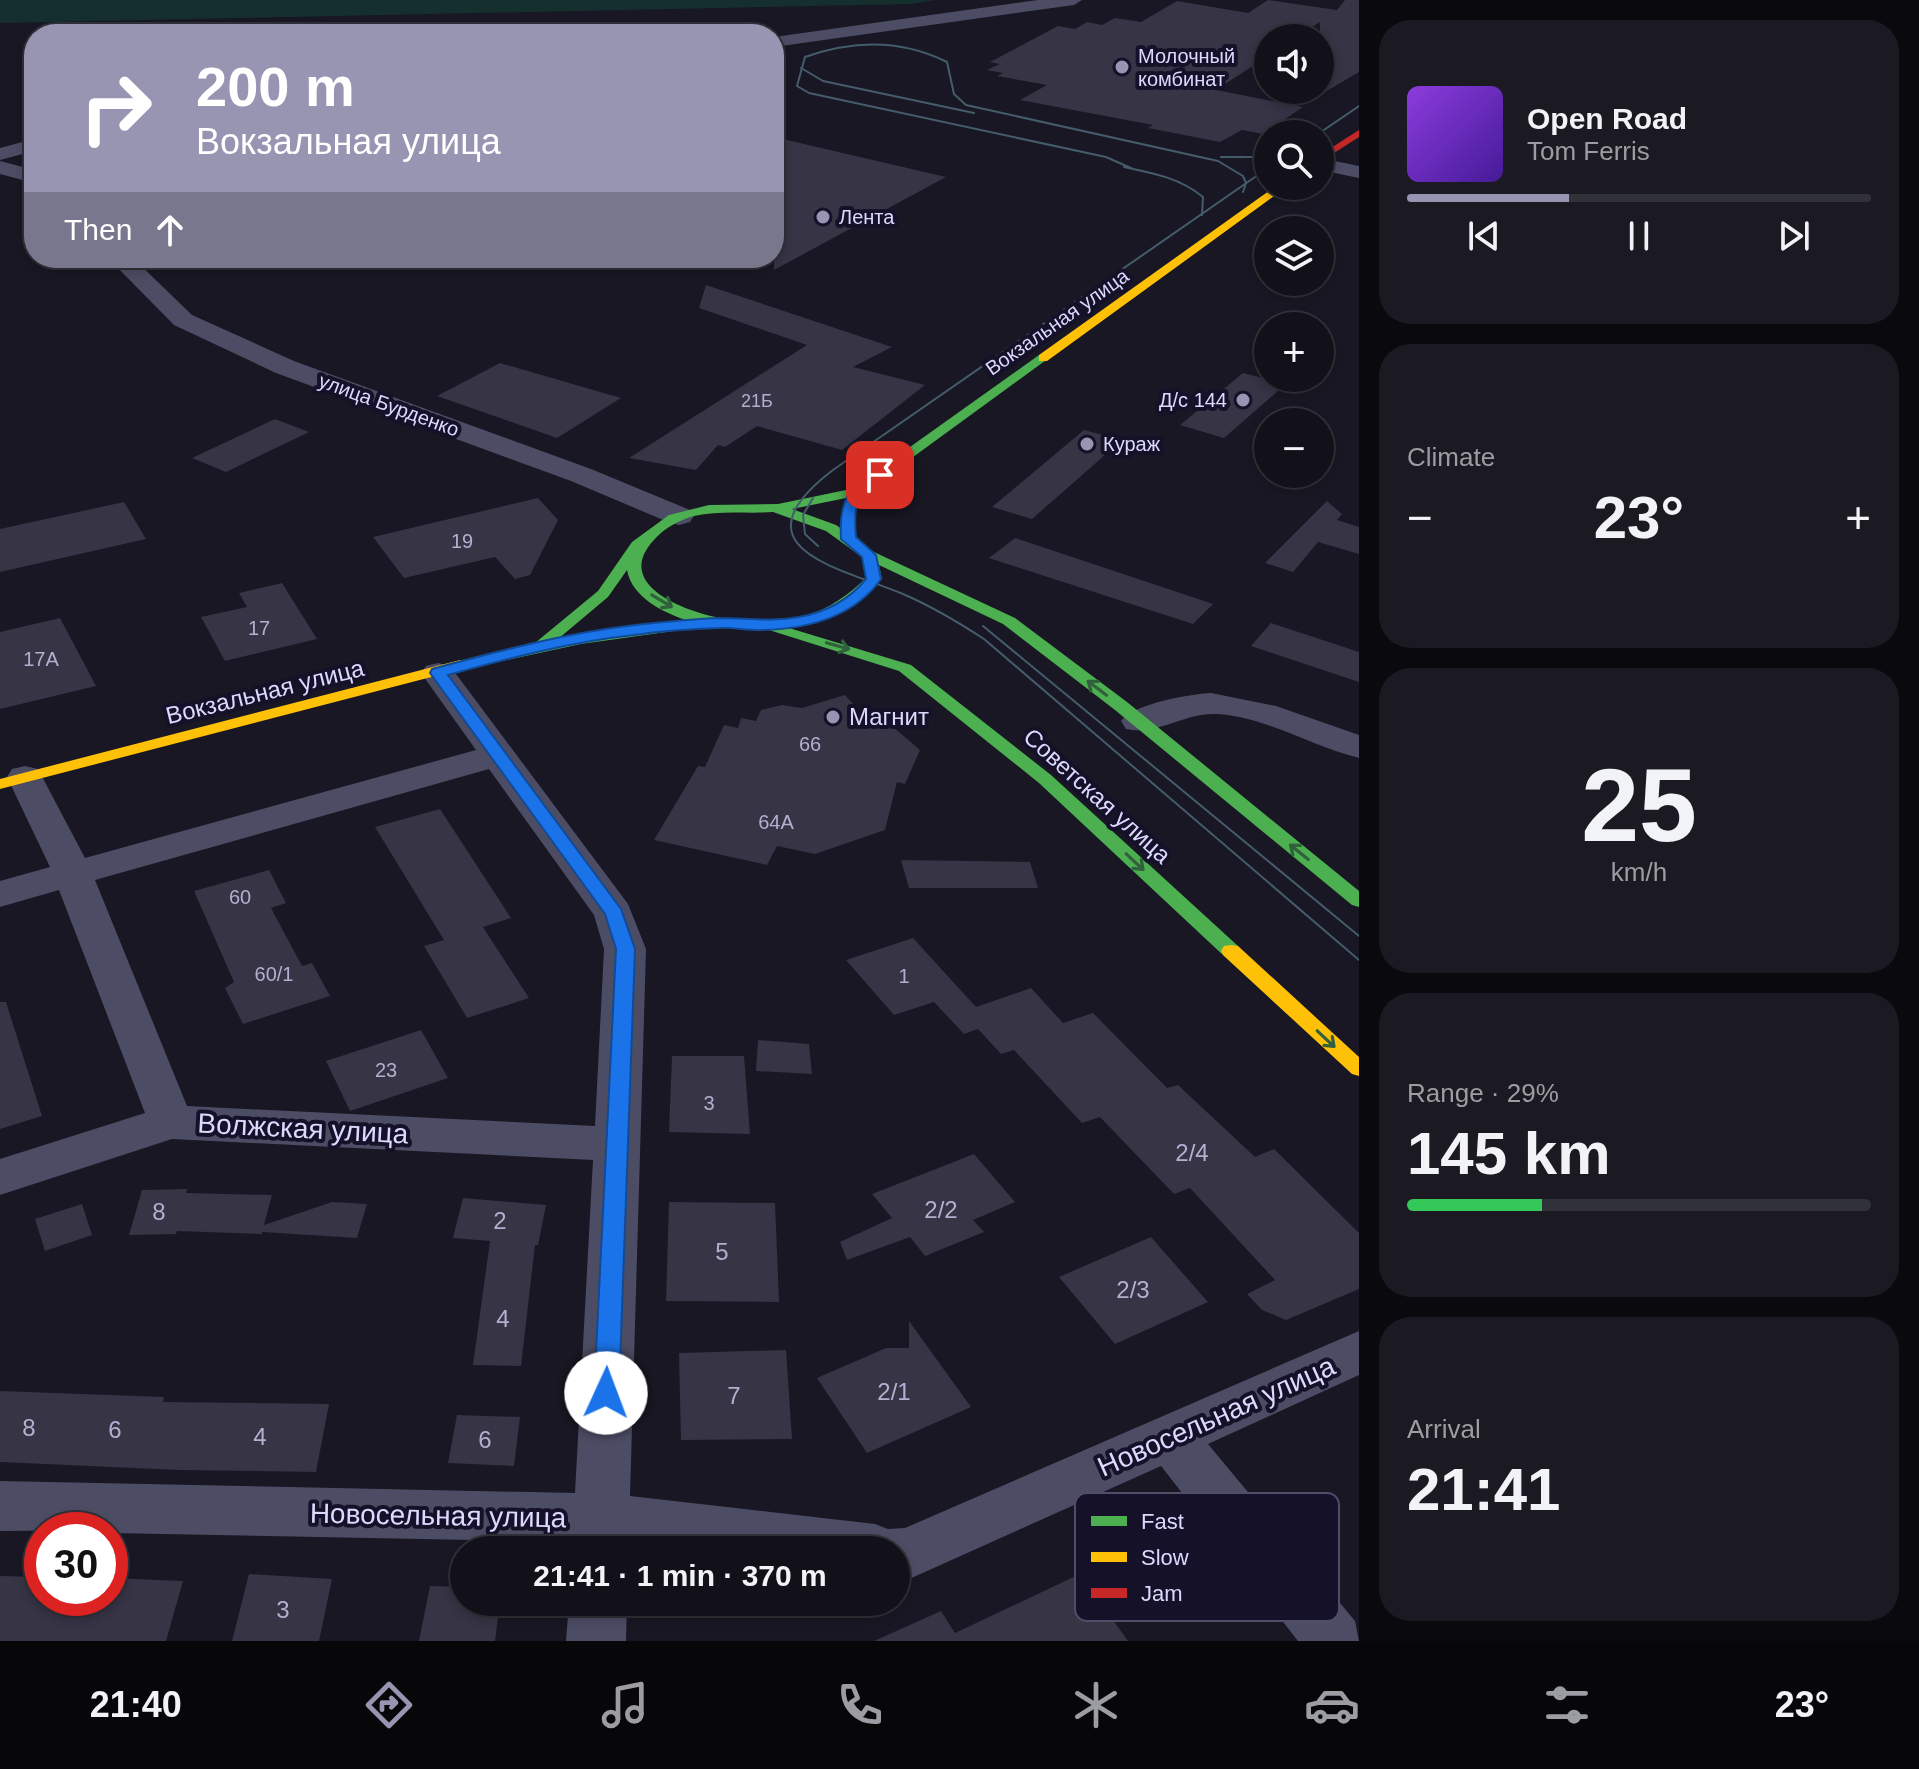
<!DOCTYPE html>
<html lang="en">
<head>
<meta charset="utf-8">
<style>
	:root { --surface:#12111a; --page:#1b1a23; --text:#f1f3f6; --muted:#9c9da2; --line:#313139; --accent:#9795b1 }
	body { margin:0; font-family:Arial,sans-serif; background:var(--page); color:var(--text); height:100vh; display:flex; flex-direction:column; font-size:30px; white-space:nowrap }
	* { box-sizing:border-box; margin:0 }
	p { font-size:26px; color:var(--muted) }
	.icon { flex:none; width:44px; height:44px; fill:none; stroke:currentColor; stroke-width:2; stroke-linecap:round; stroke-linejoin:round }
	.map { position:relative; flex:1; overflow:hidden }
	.drawer { display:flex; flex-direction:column; gap:20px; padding:20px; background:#0a090e; width:560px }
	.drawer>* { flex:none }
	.banner { position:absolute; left:24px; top:24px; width:760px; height:244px; border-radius:32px; box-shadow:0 4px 12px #0003,0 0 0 2px var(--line); background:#9795b1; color:#fff; overflow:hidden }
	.fabs { position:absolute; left:1254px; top:24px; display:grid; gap:16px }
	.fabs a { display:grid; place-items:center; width:80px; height:80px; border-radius:50%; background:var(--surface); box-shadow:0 4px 12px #0003,0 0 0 2px var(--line); font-size:40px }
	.speed { position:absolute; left:24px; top:1512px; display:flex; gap:16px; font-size:40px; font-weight:700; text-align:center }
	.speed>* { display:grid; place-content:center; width:104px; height:104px; border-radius:50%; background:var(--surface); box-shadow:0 4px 12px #0003,0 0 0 2px var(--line); line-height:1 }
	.speed .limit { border:12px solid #d22; background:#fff; color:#111 }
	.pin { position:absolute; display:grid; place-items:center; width:68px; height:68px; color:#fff; margin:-34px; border-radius:16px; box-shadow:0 4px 12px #0006 }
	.me { position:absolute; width:88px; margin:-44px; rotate:2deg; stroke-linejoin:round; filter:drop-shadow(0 0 6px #0008) }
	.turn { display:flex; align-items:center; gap:28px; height:168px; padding:0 40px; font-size:36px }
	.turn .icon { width:104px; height:104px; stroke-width:2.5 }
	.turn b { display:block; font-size:56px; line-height:68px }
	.then { display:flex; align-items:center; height:76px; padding:0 40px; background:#0003; gap:16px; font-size:30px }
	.big { font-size:60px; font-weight:600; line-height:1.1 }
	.drawer .card { flex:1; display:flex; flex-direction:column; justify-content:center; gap:12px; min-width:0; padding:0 28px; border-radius:32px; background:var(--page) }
	.drawer .dial { align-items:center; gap:0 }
	.dial b { font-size:104px; line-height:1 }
	.song { display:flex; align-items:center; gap:24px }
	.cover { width:96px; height:96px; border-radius:12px; background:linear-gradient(135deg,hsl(270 70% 55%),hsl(260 70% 35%)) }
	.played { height:8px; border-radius:4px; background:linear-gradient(90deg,var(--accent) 35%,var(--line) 35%) }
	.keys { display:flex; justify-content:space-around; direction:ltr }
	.heat { display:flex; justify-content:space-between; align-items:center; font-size:44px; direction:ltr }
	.charge { height:12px; border-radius:6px; background:linear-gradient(90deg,#34c759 29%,var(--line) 0) }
	.trip { position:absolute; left:450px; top:1536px; width:460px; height:80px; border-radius:40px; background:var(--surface); box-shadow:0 4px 12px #0003,0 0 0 2px var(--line); font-weight:600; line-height:80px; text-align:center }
	.menu { display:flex; height:128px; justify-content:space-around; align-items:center; background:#07070a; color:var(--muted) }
	.menu .icon { width:56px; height:56px }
	.menu .current { color:var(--accent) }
	.menu b { font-size:36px; color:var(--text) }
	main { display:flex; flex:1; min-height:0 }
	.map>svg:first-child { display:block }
	.green { fill:#152f2e }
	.building { fill:#363445 }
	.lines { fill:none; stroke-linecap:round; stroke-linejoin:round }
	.street { fill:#4c4c64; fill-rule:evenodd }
	.fast { fill:#4caf50; fill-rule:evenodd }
	.slow { fill:#ffc107; fill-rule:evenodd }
	.jam { fill:#c62828; fill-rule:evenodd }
	.tram { stroke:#455c6c; stroke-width:2 }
	.oneway { stroke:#30603c }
	.route { fill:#1a73e8; stroke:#114b97; stroke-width:2 }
	.poi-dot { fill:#9795b1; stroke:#141129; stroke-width:3 }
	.labels { text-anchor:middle; stroke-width:8; stroke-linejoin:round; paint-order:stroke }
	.far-number-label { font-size:18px; fill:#b2b0d0 }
	.far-poi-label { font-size:20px; fill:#dcd9fe; stroke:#141129; text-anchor:start }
	.far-street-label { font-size:20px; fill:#dcd9fe; stroke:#141129 }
	.number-label { font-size:20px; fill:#b2b0d0 }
	.street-label { font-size:24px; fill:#dcd9fe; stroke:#141129 }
	.poi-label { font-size:24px; fill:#dcd9fe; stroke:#141129; text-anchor:start }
	.near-number-label { font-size:24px; fill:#b2b0d0 }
	.near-street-label { font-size:28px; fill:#dcd9fe; stroke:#141129 }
	.key { fill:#141129; stroke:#504d69; stroke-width:2 }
	.key-label { font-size:22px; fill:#dcd9fe }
</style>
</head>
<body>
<main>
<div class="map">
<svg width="1359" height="1641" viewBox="0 0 1359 1641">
	<rect width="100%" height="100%" fill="#181723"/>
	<!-- green -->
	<path class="green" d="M0,0H936L910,4L0,23Z"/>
	<!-- building -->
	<path class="building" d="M1268,0L1337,10L1345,0H1359V72L1320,95V22L1295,38H1268V56L1216,90L1303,107L1263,134L1242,130L1220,142L1148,128L1153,125L1020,100L1047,85L997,76L1003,73L987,70L1000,64L990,62L1058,26L1075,29L1087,22L1102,25L1115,18L1141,22L1177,1L1248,13Z
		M774,137L946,177L774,270Z
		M706,285L892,347L853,367L925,385L842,450L757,426L725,447L718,445L696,470L629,458L807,345L699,308Z
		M500,363L621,398L557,438L437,396Z
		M1243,373L1286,384L1224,438L1180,425Z
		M275,419L309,432L226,472L192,458Z
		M1084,430L1122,440L1032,519L992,507Z
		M538,498L558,520L530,575L515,579L495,557L404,578L373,537Z
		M1327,501L1342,514L1337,520L1359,527V554L1318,542L1293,572L1265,563Z
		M124,502L146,539L0,572V529Z
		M1015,538L1213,604L1193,624L989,558Z
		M282,583L317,639L225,661L201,617L247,607L239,593Z
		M60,618L96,686L0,709V632Z
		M1271,623L1359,652V682L1251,646Z
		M845,695L869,721L891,725L920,750L905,784L897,782L885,830L815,854L777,846L767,865L654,840L698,766L705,767L724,725L738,728L741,718L756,721L761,710L782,705L802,708Z
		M440,809L511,918L483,927L529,998L467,1018L424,946L444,940L375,827Z
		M901,860L1030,862L1038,888H909Z
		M269,870L286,903L271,908L302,966L312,963L330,996L243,1024L225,988L234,982L194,891Z
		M913,938L976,1007L1031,988L1063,1023L1093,1013L1167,1088L1178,1085L1255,1157L1274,1149L1359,1233V1289L1286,1320L1262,1310L1247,1294L1275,1280L1190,1188L1174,1194L1100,1117L1082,1123L1014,1050L1001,1054L978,1029L964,1034L934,1002L894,1015L846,960Z
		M0,1002H6L42,1116L0,1129Z
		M421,1030L448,1078L350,1111L326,1061Z
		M758,1040L809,1044L812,1074L756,1071Z
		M672,1056H744L750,1134L669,1132Z
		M974,1154L1015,1202L973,1220L984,1232L925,1256L910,1237L847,1260L840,1242L892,1218L872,1194Z
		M187,1189L186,1193L272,1195L264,1225L332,1202L367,1204L357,1238L262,1232V1234L177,1231L176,1234L129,1235L142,1190Z
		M463,1198L546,1205L538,1245H535L521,1366L473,1365L490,1241L453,1238Z
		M669,1202L775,1203L779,1302L666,1301Z
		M82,1204L92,1235L45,1251L35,1219Z
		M1151,1237L1208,1302L1115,1344L1059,1277Z
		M909,1321L971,1407L867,1453L817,1378L886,1348H909Z
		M786,1350L792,1439L681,1440L679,1353Z
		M0,1391L164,1397L163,1402L329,1404L316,1472L179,1470L0,1462Z
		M457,1415L520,1417L514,1466L448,1463Z
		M249,1574L332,1579L319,1641H232Z
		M1080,1574L1128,1641H874L941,1611L955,1633Z
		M0,1576L42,1577V1598H110V1578L183,1581L166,1641H0Z
		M430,1586L464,1587V1602H500L495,1641H419Z"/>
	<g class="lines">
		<!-- street -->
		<path class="street" d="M1038,0H1082L1074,5L774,47V37Z
			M34,139V151L0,160V148Z
			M1320,158L1359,166V178L1320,170Z
			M0,161L34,170V183L0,174Z
			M108,258H133L192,315L294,361L591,469L690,510L694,516L690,522L679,525L668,522L571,481L276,373L174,325Z
			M438,663L450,666L628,904L646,949L630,1496L875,1524L888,1529L905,1528L1359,1331V1375L1208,1444L1355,1621L1359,1641H1298L1161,1466L907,1580L896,1578V1550H662L629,1546L628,1550H572V1542L110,1533V1530L0,1531V1481L575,1493L593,1160L172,1139L0,1195V1159L145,1113L59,890L0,907V881L50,867L7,777L12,769L25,766L38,769L85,858L476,750L421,673L426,666ZM489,769L594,915L604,949L595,1126L187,1106L95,880Z
			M1211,693L1276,706L1359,735V758C1311,746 1266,717 1217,714C1185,712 1157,736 1126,729L1121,721C1133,704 1190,694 1211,693Z
			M569,1602H627L626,1641H566Z"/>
		<!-- fast -->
		<path class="fast" d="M1039,355L1049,358L861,495L792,509L836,525L874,552L1015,618L1127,702L1359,891V907L1352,905L1115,710L1003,624L879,565L882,579C857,608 826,621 789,628L911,665L1051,775L1238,946L1241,951L1238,956H1224L1039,783L899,671L769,630L709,626L581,644L460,670L452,665L454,662L535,643L598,591L632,542L669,515L709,505L778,504L851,489ZM773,512L826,531L862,557L866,578C848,595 829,609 805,616C781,622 755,623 732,620C698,616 610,589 653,541C663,529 679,520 694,516C720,510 747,514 773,512ZM627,570C632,598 664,613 689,621L558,639L608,597Z"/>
		<!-- slow -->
		<path class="slow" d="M1276,186H1288L1047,361H1039V355Z
			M460,660L468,665L466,668L0,789V779Z
			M1231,945L1238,946L1359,1057V1076L1352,1074L1224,956L1221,951L1224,946Z"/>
		<!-- jam -->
		<path class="jam" d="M1359,130V137L1320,162V155Z"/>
		<!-- tram -->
		<path class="tram" d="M801,68L823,81L974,113
			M1318,134L1359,106
			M1221,157H1268
			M1124,167C1153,173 1180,178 1203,197L1202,215
			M1268,168L833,470C731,548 838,567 903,594C931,606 958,622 984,639L1359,960
			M1133,169L1106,157L809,93L797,86L805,57C853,40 901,39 947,62L954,94L966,105L1218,161L1243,176L1246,183L1243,192
			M813,498L803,515L805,534L818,546
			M983,626L1359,936"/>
	</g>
	<!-- one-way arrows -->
	<defs><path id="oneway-shaft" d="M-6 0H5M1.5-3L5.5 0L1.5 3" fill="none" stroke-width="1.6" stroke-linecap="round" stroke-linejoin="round" transform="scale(2)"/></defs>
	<g class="oneway">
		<use href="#oneway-shaft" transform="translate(662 601) rotate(31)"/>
		<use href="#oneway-shaft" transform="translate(838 646) rotate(16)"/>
		<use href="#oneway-shaft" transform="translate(1097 688) rotate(-143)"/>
		<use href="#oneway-shaft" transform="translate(1299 852) rotate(-141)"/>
		<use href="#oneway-shaft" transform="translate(1135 862) rotate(43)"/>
		<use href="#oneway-shaft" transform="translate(1326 1039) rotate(43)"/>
	</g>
	<!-- route -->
	<path class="route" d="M880,471L887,475C861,502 852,494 856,537L876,555L881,579C854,617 808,629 762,630C748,631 734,627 720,628C691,629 662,631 634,635C570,642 510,658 448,675L621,909L635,949L619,1393L615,1401L606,1404L597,1401L594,1393L616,949L605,914L430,673L432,669C499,651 565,633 635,625C663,622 692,619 720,618C747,618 772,622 799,617C826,612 849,600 866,579L862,557L841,539C839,506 846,483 880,471Z"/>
	<!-- markers -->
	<g class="poi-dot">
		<circle cx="1122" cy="67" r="8"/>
		<circle cx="823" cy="217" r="8"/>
		<circle cx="1243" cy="400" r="8"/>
		<circle cx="1087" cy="444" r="8"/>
		<circle cx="833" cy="717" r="8"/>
	</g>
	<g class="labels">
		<!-- far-number labels -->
		<g class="far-number-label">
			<text x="757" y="407">21Б</text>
		</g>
		<!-- far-poi labels -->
		<g class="far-poi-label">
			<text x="1138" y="63">Молочный<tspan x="1138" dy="23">комбинат</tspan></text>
			<text x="839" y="224">Лента</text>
			<text x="1227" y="407" text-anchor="end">Д/с 144</text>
			<text x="1103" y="451">Кураж</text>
		</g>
		<!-- far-street labels -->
		<g class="far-street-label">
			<text transform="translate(1057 322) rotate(-35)" y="7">Вокзальная улица</text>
			<text transform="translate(389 405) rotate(20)" y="7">улица Бурденко</text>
		</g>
		<!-- number labels -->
		<g class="number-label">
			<text x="462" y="548">19</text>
			<text x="259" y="635">17</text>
			<text x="41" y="666">17А</text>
			<text x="810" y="751">66</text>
			<text x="776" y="829">64А</text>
			<text x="240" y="904">60</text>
			<text x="274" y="981">60/1</text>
			<text x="904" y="983">1</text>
			<text x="386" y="1077">23</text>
			<text x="709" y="1110">3</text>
		</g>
		<!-- street labels -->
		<g class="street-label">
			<text transform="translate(265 692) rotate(-14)" y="8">Вокзальная улица</text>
			<text transform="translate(1097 796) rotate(42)" y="8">Советская улица</text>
		</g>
		<!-- poi labels -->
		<g class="poi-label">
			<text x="849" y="725">Магнит</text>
		</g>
		<!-- near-number labels -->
		<g class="near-number-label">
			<text x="1192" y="1161">2/4</text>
			<text x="941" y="1218">2/2</text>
			<text x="159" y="1220">8</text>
			<text x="500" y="1229">2</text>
			<text x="722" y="1260">5</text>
			<text x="1133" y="1298">2/3</text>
			<text x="503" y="1327">4</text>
			<text x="894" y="1400">2/1</text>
			<text x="734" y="1404">7</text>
			<text x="29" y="1436">8</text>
			<text x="115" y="1438">6</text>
			<text x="260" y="1445">4</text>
			<text x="485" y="1448">6</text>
			<text x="283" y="1618">3</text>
		</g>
		<!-- near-street labels -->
		<g class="near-street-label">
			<text transform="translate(303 1128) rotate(3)" y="10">Волжская улица</text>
			<text transform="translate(1216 1416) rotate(-24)" y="10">Новосельная улица</text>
			<text transform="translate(438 1515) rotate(1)" y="10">Новосельная улица</text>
		</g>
	</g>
	<!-- legend -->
	<rect x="1075" y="1493" width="264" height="128" rx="12" class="key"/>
	<rect x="1091" y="1516" width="36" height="10" fill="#4caf50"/>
	<rect x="1091" y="1552" width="36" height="10" fill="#ffc107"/>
	<rect x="1091" y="1588" width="36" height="10" fill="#c62828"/>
	<g class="key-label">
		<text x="1141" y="1529">Fast</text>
		<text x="1141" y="1565">Slow</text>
		<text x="1141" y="1601">Jam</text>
	</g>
</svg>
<div class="fabs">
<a><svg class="icon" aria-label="sound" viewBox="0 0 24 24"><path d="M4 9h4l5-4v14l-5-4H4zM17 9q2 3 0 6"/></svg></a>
<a><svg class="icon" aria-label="search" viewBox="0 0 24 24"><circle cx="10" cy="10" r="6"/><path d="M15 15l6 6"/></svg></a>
<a><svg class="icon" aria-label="layers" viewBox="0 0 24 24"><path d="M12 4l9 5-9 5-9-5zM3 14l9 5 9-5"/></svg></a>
<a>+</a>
<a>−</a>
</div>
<div class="speed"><div class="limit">30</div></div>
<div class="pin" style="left:880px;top:475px;background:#d93025"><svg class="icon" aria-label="arrive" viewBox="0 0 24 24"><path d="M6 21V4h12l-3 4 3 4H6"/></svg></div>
<svg class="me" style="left:606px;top:1393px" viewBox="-20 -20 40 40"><circle r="19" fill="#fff"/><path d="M0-13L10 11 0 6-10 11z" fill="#1a73e8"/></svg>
<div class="trip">21:41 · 1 min · 370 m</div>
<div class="banner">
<div class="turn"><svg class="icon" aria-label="right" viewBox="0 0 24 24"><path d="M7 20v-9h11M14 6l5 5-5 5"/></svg><div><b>200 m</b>Вокзальная улица</div></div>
<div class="then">Then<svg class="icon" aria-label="ahead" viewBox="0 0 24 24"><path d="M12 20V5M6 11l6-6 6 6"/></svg></div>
</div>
</div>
<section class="drawer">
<div class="card">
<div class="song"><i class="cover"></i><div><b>Open Road</b><p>Tom Ferris</p></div></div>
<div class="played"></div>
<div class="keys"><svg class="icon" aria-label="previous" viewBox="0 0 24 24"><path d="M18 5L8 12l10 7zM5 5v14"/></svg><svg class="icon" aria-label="pause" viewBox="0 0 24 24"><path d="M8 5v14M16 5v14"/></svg><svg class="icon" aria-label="next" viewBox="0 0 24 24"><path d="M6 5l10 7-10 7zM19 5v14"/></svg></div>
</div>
<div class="card"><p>Climate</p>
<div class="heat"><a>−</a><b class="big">23°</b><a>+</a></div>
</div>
<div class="card dial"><b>25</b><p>km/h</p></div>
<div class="card"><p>Range · 29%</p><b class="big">145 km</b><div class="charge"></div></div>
<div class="card"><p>Arrival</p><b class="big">21:41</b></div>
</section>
</main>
<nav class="menu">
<b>21:40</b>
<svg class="icon current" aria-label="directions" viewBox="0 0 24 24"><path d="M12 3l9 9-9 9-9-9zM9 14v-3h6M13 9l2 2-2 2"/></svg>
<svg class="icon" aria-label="music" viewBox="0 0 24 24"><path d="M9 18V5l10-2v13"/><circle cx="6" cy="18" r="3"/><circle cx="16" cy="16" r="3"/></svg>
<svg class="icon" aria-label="phone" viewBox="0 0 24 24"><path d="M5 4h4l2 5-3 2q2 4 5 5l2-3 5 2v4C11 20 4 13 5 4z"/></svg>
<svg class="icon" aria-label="climate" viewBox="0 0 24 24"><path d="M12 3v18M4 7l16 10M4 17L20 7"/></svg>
<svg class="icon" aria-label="car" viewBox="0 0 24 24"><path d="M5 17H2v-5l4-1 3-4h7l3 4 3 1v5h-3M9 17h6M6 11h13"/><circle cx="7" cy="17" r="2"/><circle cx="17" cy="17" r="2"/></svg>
<svg class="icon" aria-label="filters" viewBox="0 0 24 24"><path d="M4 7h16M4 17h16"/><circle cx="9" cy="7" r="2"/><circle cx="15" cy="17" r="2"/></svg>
<b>23°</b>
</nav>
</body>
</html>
